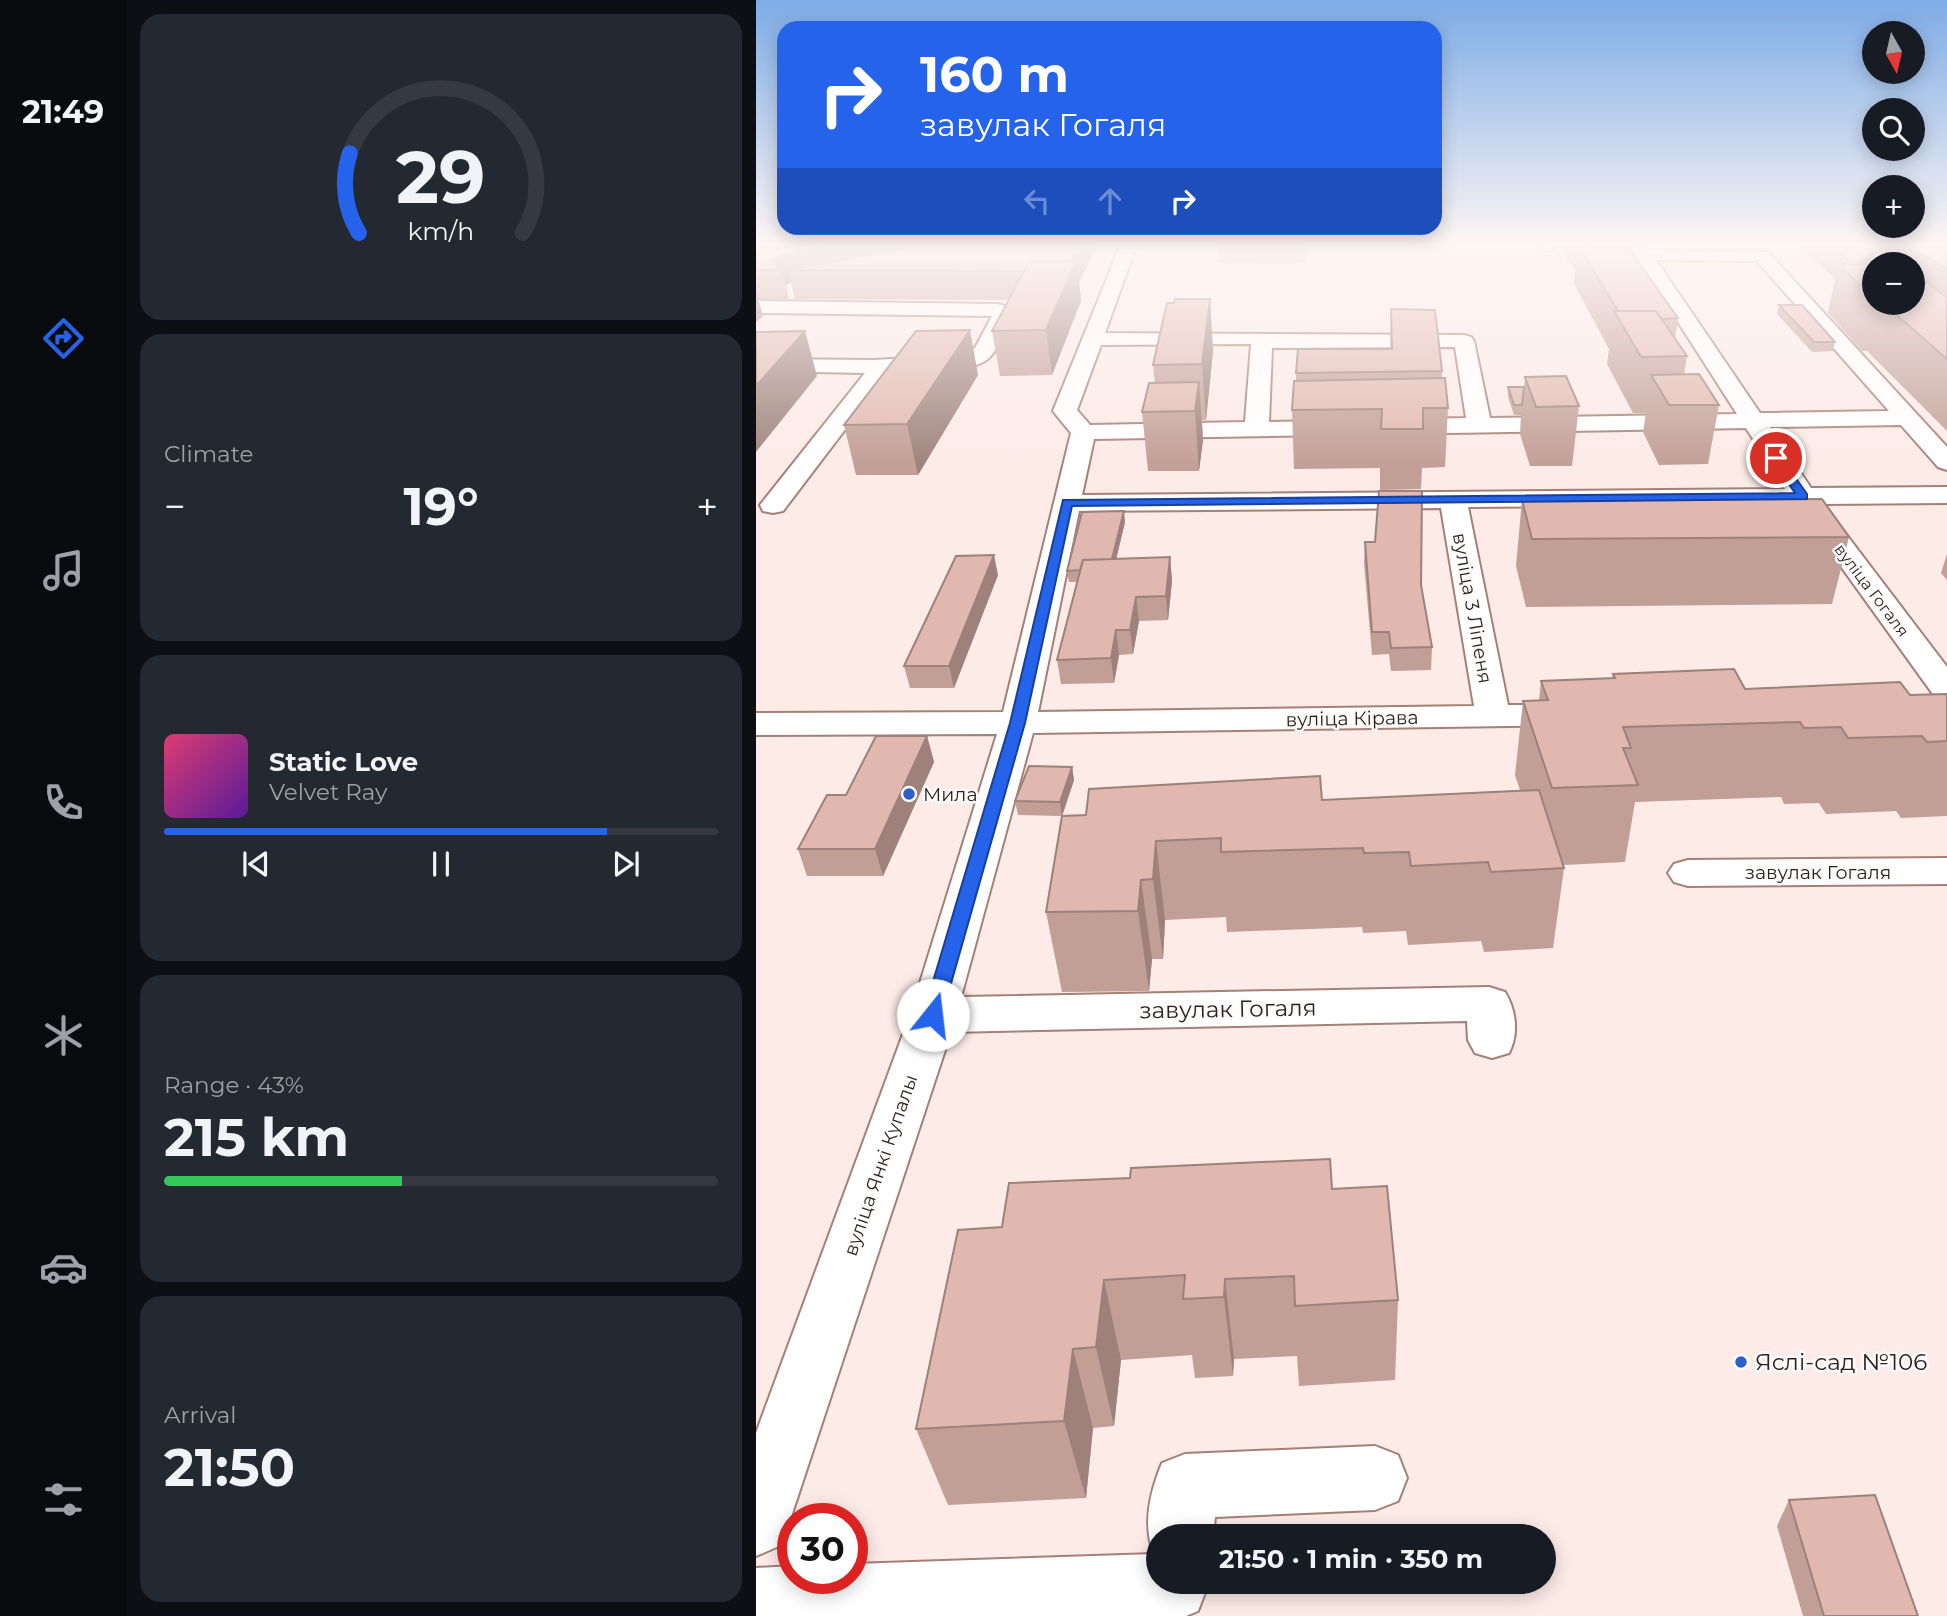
<!DOCTYPE html>
<html lang="en">
<head>
<meta charset="utf-8">
<style>
	:root { --surface:#171b24; --page:#242831; --text:#f1f3f6; --muted:#9ea1a6; --line:#363941; --accent:#2563eb }
	body { margin:0; font-family:Montserrat,sans-serif; background:var(--page); color:var(--text); height:100vh; display:flex; flex-direction:column; font-size:26px; white-space:nowrap }
	* { box-sizing:border-box; margin:0 }
	p { font-size:23px; color:var(--muted) }
	.icon { flex:none; width:38px; height:38px; fill:none; stroke:currentColor; stroke-width:2; stroke-linecap:round; stroke-linejoin:round }
	.map { position:relative; flex:1; overflow:hidden }
	.details { display:flex; flex-direction:column; gap:14px; padding:14px; background:#0d0f14; width:630px }
	.details>* { flex:none }
	.hud { position:absolute; left:21px; top:21px; width:665px; height:214px; border-radius:21px; box-shadow:0 4px 18px #0003; background:#2563eb; color:#fff; overflow:hidden }
	.needle { width:46px; rotate:172deg }
	.fabs { position:absolute; left:1106px; top:21px; display:grid; gap:14px }
	.fabs a { display:grid; place-items:center; width:63px; height:63px; border-radius:50%; background:var(--surface); box-shadow:0 4px 18px #0003; font-size:35px }
	.speed { position:absolute; left:21px; top:1503px; display:flex; gap:14px; font-size:35px; font-weight:700; text-align:center }
	.speed>* { display:grid; place-content:center; width:91px; height:91px; border-radius:50%; background:var(--surface); box-shadow:0 4px 18px #0003; line-height:1 }
	.speed .limit { border:10px solid #d22; background:#fff; color:#111 }
	.pin { position:absolute; display:grid; place-items:center; width:60px; height:60px; color:#fff; margin:-30px; border:4px solid #fff; border-radius:50%; box-shadow:0 2px 7px #0007 }
	.me { position:absolute; width:77px; margin:-38px; rotate:16deg; stroke-linejoin:round; filter:drop-shadow(0 0 5px #0008) }
	.turn { display:flex; align-items:center; gap:24px; height:147px; padding:0 28px; font-size:32px }
	.turn .icon { width:91px; height:91px; stroke-width:2.5 }
	.turn b { display:block; font-size:49px; line-height:60px }
	.lanes { display:flex; align-items:center; height:66px; padding:0 28px; background:#0003; justify-content:center; gap:35px; direction:ltr }
	.lanes .off { opacity:.35 }
	.big { font-size:52px; font-weight:700; line-height:1.1 }
	.details .tile { flex:1; display:flex; flex-direction:column; justify-content:center; gap:10px; min-width:0; padding:0 24px; border-radius:21px; background:var(--page) }
	.details .dial { align-items:center; gap:0 }
	.dial svg { height:182px; overflow:visible; fill:none; stroke:var(--line); stroke-width:7; stroke-linecap:round; text-anchor:middle }
	.dial text { fill:var(--text); stroke:none }
	.song { display:flex; align-items:center; gap:21px }
	.cover { width:84px; height:84px; border-radius:10px; background:linear-gradient(135deg,hsl(340 70% 55%),hsl(270 70% 35%)) }
	.played { height:7px; border-radius:4px; background:linear-gradient(90deg,var(--accent) 80%,var(--line) 80%) }
	.keys { display:flex; justify-content:space-around; direction:ltr }
	.heat { display:flex; justify-content:space-between; align-items:center; font-size:38px; direction:ltr }
	.charge { height:10px; border-radius:5px; background:linear-gradient(90deg,#34c759 43%,var(--line) 0) }
	.trip { position:absolute; left:390px; top:1524px; width:410px; height:70px; border-radius:35px; background:var(--surface); box-shadow:0 4px 18px #0003; font-weight:700; line-height:70px; text-align:center }
	main { display:flex; flex:1; min-height:0 }
	.tab-bar { display:flex; flex-direction:column; width:126px; justify-content:space-around; align-items:center; background:#090b0e; color:var(--muted) }
	.tab-bar .icon { width:49px; height:49px }
	.tab-bar .selected { color:var(--accent) }
	.tab-bar b { font-size:32px; color:var(--text) }
	.map>svg:first-child { display:block }
	.lines { fill:none; stroke-linecap:round; stroke-linejoin:round }
	.minor-casing { stroke:#a58077; stroke-width:4 }
	.minor { fill:#fff; fill-rule:evenodd }
	.wall { fill:#c19e96; fill-rule:evenodd }
	.shaded-wall { fill:#9d817a }
	.building { fill:#e0b8af; stroke:#9d817a; stroke-width:2 }
	.route { fill:#2563eb; stroke:#184099; stroke-width:2 }
	.poi-dot { fill:#2c5ecc; stroke:#fcfcfc; stroke-width:2.5 }
	.labels { text-anchor:middle; stroke-width:5; stroke-linejoin:round; paint-order:stroke }
	.far-street-label { font-size:16px; fill:#2e1f1c; stroke:#fcfcfc }
	.street-label { font-size:19px; fill:#2e1f1c; stroke:#fcfcfc }
	.poi-label { font-size:19px; fill:#2e1f1c; stroke:#fcfcfc; text-anchor:start }
	.near-street-label { font-size:23px; fill:#2e1f1c; stroke:#fcfcfc }
	.near-poi-label { font-size:23px; fill:#2e1f1c; stroke:#fcfcfc; text-anchor:start }
</style>
</head>
<body>
<main>
<nav class="tab-bar">
<b>21:49</b>
<svg class="icon selected" aria-label="directions" viewBox="0 0 24 24"><path d="M12 3l9 9-9 9-9-9zM9 14v-3h6M13 9l2 2-2 2"/></svg>
<svg class="icon" aria-label="music" viewBox="0 0 24 24"><path d="M9 18V5l10-2v13"/><circle cx="6" cy="18" r="3"/><circle cx="16" cy="16" r="3"/></svg>
<svg class="icon" aria-label="phone" viewBox="0 0 24 24"><path d="M5 4h4l2 5-3 2q2 4 5 5l2-3 5 2v4C11 20 4 13 5 4z"/></svg>
<svg class="icon" aria-label="climate" viewBox="0 0 24 24"><path d="M12 3v18M4 7l16 10M4 17L20 7"/></svg>
<svg class="icon" aria-label="car" viewBox="0 0 24 24"><path d="M5 17H2v-5l4-1 3-4h7l3 4 3 1v5h-3M9 17h6M6 11h13"/><circle cx="7" cy="17" r="2"/><circle cx="17" cy="17" r="2"/></svg>
<svg class="icon" aria-label="filters" viewBox="0 0 24 24"><path d="M4 7h16M4 17h16"/><circle cx="9" cy="7" r="2"/><circle cx="15" cy="17" r="2"/></svg>
</nav>
<section class="details">
<div class="tile dial"><svg viewBox="0 0 100 80">
<path d="M14 69A42 42 0 1 1 86 69"/>
<path d="M14 69A42 42 0 0 1 10 34" stroke="#2563eb"/>
<text x="50" y="56" font-size="32" font-weight="700">29</text>
<text x="50" y="72" font-size="11">km/h</text>
</svg></div>
<div class="tile"><p>Climate</p>
<div class="heat"><a>−</a><b class="big">19°</b><a>+</a></div>
</div>
<div class="tile">
<div class="song"><i class="cover"></i><div><b>Static Love</b><p>Velvet Ray</p></div></div>
<div class="played"></div>
<div class="keys"><svg class="icon" aria-label="previous" viewBox="0 0 24 24"><path d="M18 5L8 12l10 7zM5 5v14"/></svg><svg class="icon" aria-label="pause" viewBox="0 0 24 24"><path d="M8 5v14M16 5v14"/></svg><svg class="icon" aria-label="next" viewBox="0 0 24 24"><path d="M6 5l10 7-10 7zM19 5v14"/></svg></div>
</div>
<div class="tile"><p>Range · 43%</p><b class="big">215 km</b><div class="charge"></div></div>
<div class="tile"><p>Arrival</p><b class="big">21:50</b></div>
</section>
<div class="map">
<svg width="1191" height="1616" viewBox="0 0 1191 1616">
	<rect width="100%" height="100%" fill="#fcebe7"/>
	<g class="lines">
		<!-- minor casing -->
		<g class="minor-casing">
			<path id="minor" d="M365,244H381L349,333L708,335L715,337L718,341L734,418L981,414L872,244H888L892,250L1012,252L1191,447V470L1182,467L1145,425L1014,427L1055,488L1191,487V503L1067,504L1191,667V700L1179,697L1040,504L712,507L752,705H818L830,708L835,715L830,722L818,725L277,733L205,997L733,987L749,992C760,1010 763,1034 753,1053L736,1058L719,1053L712,1040L711,1021L195,1032L33,1523L23,1546L0,1556V1433L154,1015L241,734L0,735V713L247,712L315,433L297,411ZM900,260L1001,261L1133,411L1004,413ZM495,344L489,422L334,425L321,410L345,345ZM699,347L710,418L513,422L516,348ZM990,428L1029,489L326,495L338,439ZM685,508L718,706L282,712L323,511Z
				M784,244H800L801,246L793,251L787,250Z
				M1092,244H1111L1135,264H1118V267Z
				M0,301L242,304L249,306L257,314C249,328 245,345 234,357C217,375 156,372 132,373L27,511L17,513L7,511L4,505L109,373L0,371V359L118,360L206,355L219,348L236,316L0,313Z
				M1191,858V884L932,886L918,882L912,873L918,864L932,860Z
				M619,1446L642,1455L651,1478L642,1501L619,1510L459,1517L457,1536H402V1582H453L442,1611L430,1616H0V1568L37,1566V1578H96V1564L398,1554C386,1525 394,1492 406,1463L429,1454Z"/>
		</g>
		<!-- minor -->
		<use href="#minor" class="minor"/>
	</g>
	<!-- wall -->
	<path class="wall" d="M0,244H342L323,282L325,301L296,375L244,376L236,331L253,300L39,299L35,282L30,286L33,299H2L7,316L0,322Z
		M551,244L550,262L464,263L463,247Z
		M802,244H879V245L878,256L922,318L919,339L931,356L928,375L963,405L952,464L903,465L887,432L890,413H877L851,364L853,349L818,284L819,271Z
		M973,244H1191V431L1111,351H1106L1072,313L1079,279L1042,245H973ZM1120,249L1137,262L1136,264H1116ZM1118,264H1157V303H1118Z
		M454,299L457,351L450,420H446L447,440L443,471H392L386,412L399,383L397,365L418,303Z
		M1023,305L1079,342L1077,351L1056,352L1021,314Z
		M635,309L686,371V378L692,408L689,467L666,468L665,489L624,490V468L538,469L536,410L540,381V373L634,349Z
		M222,375L162,475H100L88,425Z
		M769,377L823,406L816,466H774L764,434L765,415H758L752,397V387H768Z
		M766,500L1093,537L1076,604L770,607L760,566Z
		M369,522L360,559L414,557L416,581L412,620L383,621L377,654L363,655L358,683L305,684L301,660L321,582H313L311,571Z
		M609,542L665,585L676,647L675,670L635,671L633,654L616,655L608,563Z
		M1191,554V580L1185,573Z
		M242,575L198,688H154L148,666Z
		M857,674L989,689L1154,695H1191V816L1145,818L1140,811L1070,814L1063,803L1028,804L1025,797L879,802L869,862L807,865L808,868L797,948L728,952L725,941L652,945L650,931L607,933L606,927L471,932L470,917L409,920L407,959H396L393,991L306,992L290,912L306,816L566,800L764,790L759,775L767,701L783,700L785,681L856,678Z
		M171,736L178,762L127,876H51L42,849Z
		M316,767L318,780L306,816L262,815L259,801Z
		M576,1189L642,1300L639,1380L543,1386L541,1356L478,1359L477,1376L439,1378L436,1355L365,1360L358,1426L337,1428L330,1498L192,1505L160,1429L246,1227Z
		M1033,1500L1162,1616H1047L1021,1526Z"/>
	<!-- shaded-wall -->
	<path class="shaded-wall" d="M85,244H214L32,270L35,282L30,286L25,270L16,261L27,254Z
		M324,244H342L323,282L325,301L296,375L290,330L310,271Z
		M1121,244L1115,268H1101Z
		M0,292L7,316L0,322Z
		M454,299L457,351L450,420L446,364Z
		M214,330L222,375L162,475L151,424Z
		M49,331L61,376L0,452V386Z
		M443,382L447,440L443,471L439,411Z
		M368,511L369,522L355,581L354,569Z
		M238,555L242,575L198,688L193,666Z
		M414,557L416,581L412,620L410,596Z
		M380,597L383,621L377,654L374,630Z
		M360,630L363,655L358,683L355,658Z
		M171,736L178,762L127,876L119,849Z
		M316,767L318,780L306,816L304,802Z
		M400,841L409,920L407,959L397,879Z
		M385,880L396,959L393,991L382,911Z
		M469,1279L478,1359L477,1376L468,1297Z
		M348,1280L365,1360L358,1426L340,1347Z
		M317,1349L337,1428L330,1498L308,1421Z"/>
	<!-- building -->
	<path class="building" d="M0,244H85L27,254L16,261L25,270H0Z
		M171,244H324L315,261L273,262L268,271L32,270Z
		M464,244H550V246L463,247Z
		M831,244H879V245H870L922,318L905,319L900,311H862L822,245H832Z
		M1074,244H1121L1105,264H1097Z
		M1147,244H1191V270L1172,258Z
		M320,261L290,330L236,331L273,262Z
		M1083,264H1148H1118V299Z
		M1157,271L1191,298V359L1127,303H1157Z
		M419,299H454L446,364L397,365L411,303H418Z
		M1023,305H1046L1079,342H1058Z
		M635,309L679,310L686,371L540,373L542,349H636Z
		M858,311H900L931,356L885,357Z
		M214,330L151,424L88,425L160,331Z
		M49,331L0,386V332Z
		M943,374L963,405H913L895,375Z
		M810,376L823,406L780,407L769,377Z
		M689,378L692,408H667V429H625L626,409L536,410L538,381Z
		M443,382L439,411L386,412L393,383Z
		M752,387H768L766,405H758Z
		M623,491H666L665,585L676,647L635,648L633,632H616L609,542H619Z
		M1066,499L1093,537L776,539L766,500Z
		M368,511L356,559L327,560L324,570L311,571L326,512Z
		M238,555L193,666H148L200,556Z
		M414,557L410,596L380,597L374,630H360L355,658L301,660L327,560Z
		M978,669L989,689L1144,682L1154,695L1190,694L1191,695V741L1171,742L1166,736L1092,738L1085,727L1048,728L1044,722L867,727L875,748H867L882,785L796,788L767,701L792,700L785,681L859,678L857,674Z
		M120,736H171L119,849H42L71,795H90Z
		M273,766L316,767L304,802L259,801Z
		M564,776L566,800L783,790L808,868L735,872L732,862L655,866L653,852L608,853L607,848L465,852V838L400,841L397,879L385,880L382,911L290,912L306,816L330,815L333,789Z
		M574,1159L576,1189L631,1186L642,1300L539,1306L538,1276L469,1279L468,1297L427,1299L429,1275L348,1280L340,1347L317,1349L308,1421L160,1429L202,1230L246,1227L253,1183L374,1178L375,1168Z
		M1119,1495L1162,1616H1068L1033,1500Z"/>
	<!-- sky -->
	<linearGradient id="sky" x2="0" y2="1"><stop stop-color="#7dace6"/><stop offset="0.52" stop-color="#fef6f4"/><stop offset="1" stop-color="#fef6f4" stop-opacity="0"/></linearGradient>
	<rect width="1191" height="470" fill="url(#sky)"/>
	<!-- route -->
	<path class="route" d="M1020,455L1024,456L1051,494V499L316,506L269,723L186,1015L183,1020H170L167,1015L254,723L307,500L1039,493L1015,458Z"/>
	<!-- markers -->
	<g class="poi-dot">
		<circle cx="153" cy="794" r="7"/>
		<circle cx="985" cy="1362" r="7"/>
	</g>
	<g class="labels">
		<!-- far-street labels -->
		<g class="far-street-label">
			<text transform="translate(1116 590) rotate(53)" y="6">вуліца Гогаля</text>
		</g>
		<!-- street labels -->
		<g class="street-label">
			<text transform="translate(717 608) rotate(80)" y="7">вуліца 3 Ліпеня</text>
			<text transform="translate(596 718) rotate(-1)" y="7">вуліца Кірава</text>
			<text x="1062" y="879">завулак Гогаля</text>
			<text transform="translate(124 1165) rotate(-71)" y="7">вуліца Янкі Купалы</text>
		</g>
		<!-- poi labels -->
		<g class="poi-label">
			<text x="167" y="801">Мила</text>
		</g>
		<!-- near-street labels -->
		<g class="near-street-label">
			<text transform="translate(472 1009) rotate(-1)" y="8">завулак Гогаля</text>
		</g>
		<!-- near-poi labels -->
		<g class="near-poi-label">
			<text x="999" y="1370">Яслі-сад №106</text>
		</g>
	</g>
</svg>
<div class="fabs">
<a><svg class="needle" viewBox="-14 -14 28 28"><path d="M0-13l5 13h-10z" fill="#e53935"/><path d="M0 13l5-13h-10z" fill="#9ea1a6"/></svg></a>
<a><svg class="icon" aria-label="search" viewBox="0 0 24 24"><circle cx="10" cy="10" r="6"/><path d="M15 15l6 6"/></svg></a>
<a>+</a>
<a>−</a>
</div>
<div class="speed"><div class="limit">30</div></div>
<div class="pin" style="left:1020px;top:458px;background:#d93025"><svg class="icon" aria-label="arrive" viewBox="0 0 24 24"><path d="M6 21V4h12l-3 4 3 4H6"/></svg></div>
<svg class="me" style="left:177px;top:1015px" viewBox="-20 -20 40 40"><circle r="19" fill="#fff"/><path d="M0-13L10 11 0 6-10 11z" fill="#2563eb"/></svg>
<div class="trip">21:50 · 1 min · 350 m</div>
<div class="hud">
<div class="turn"><svg class="icon" aria-label="right" viewBox="0 0 24 24"><path d="M7 20v-9h11M14 6l5 5-5 5"/></svg><div><b>160 m</b>завулак Гогаля</div></div>
<div class="lanes"><svg class="icon off" aria-label="left" viewBox="0 0 24 24"><path d="M17 20v-9H6M10 6l-5 5 5 5"/></svg><svg class="icon off" aria-label="ahead" viewBox="0 0 24 24"><path d="M12 20V5M6 11l6-6 6 6"/></svg><svg class="icon" aria-label="right" viewBox="0 0 24 24"><path d="M7 20v-9h11M14 6l5 5-5 5"/></svg></div>
</div>
</div>
</main>
</body>
</html>
